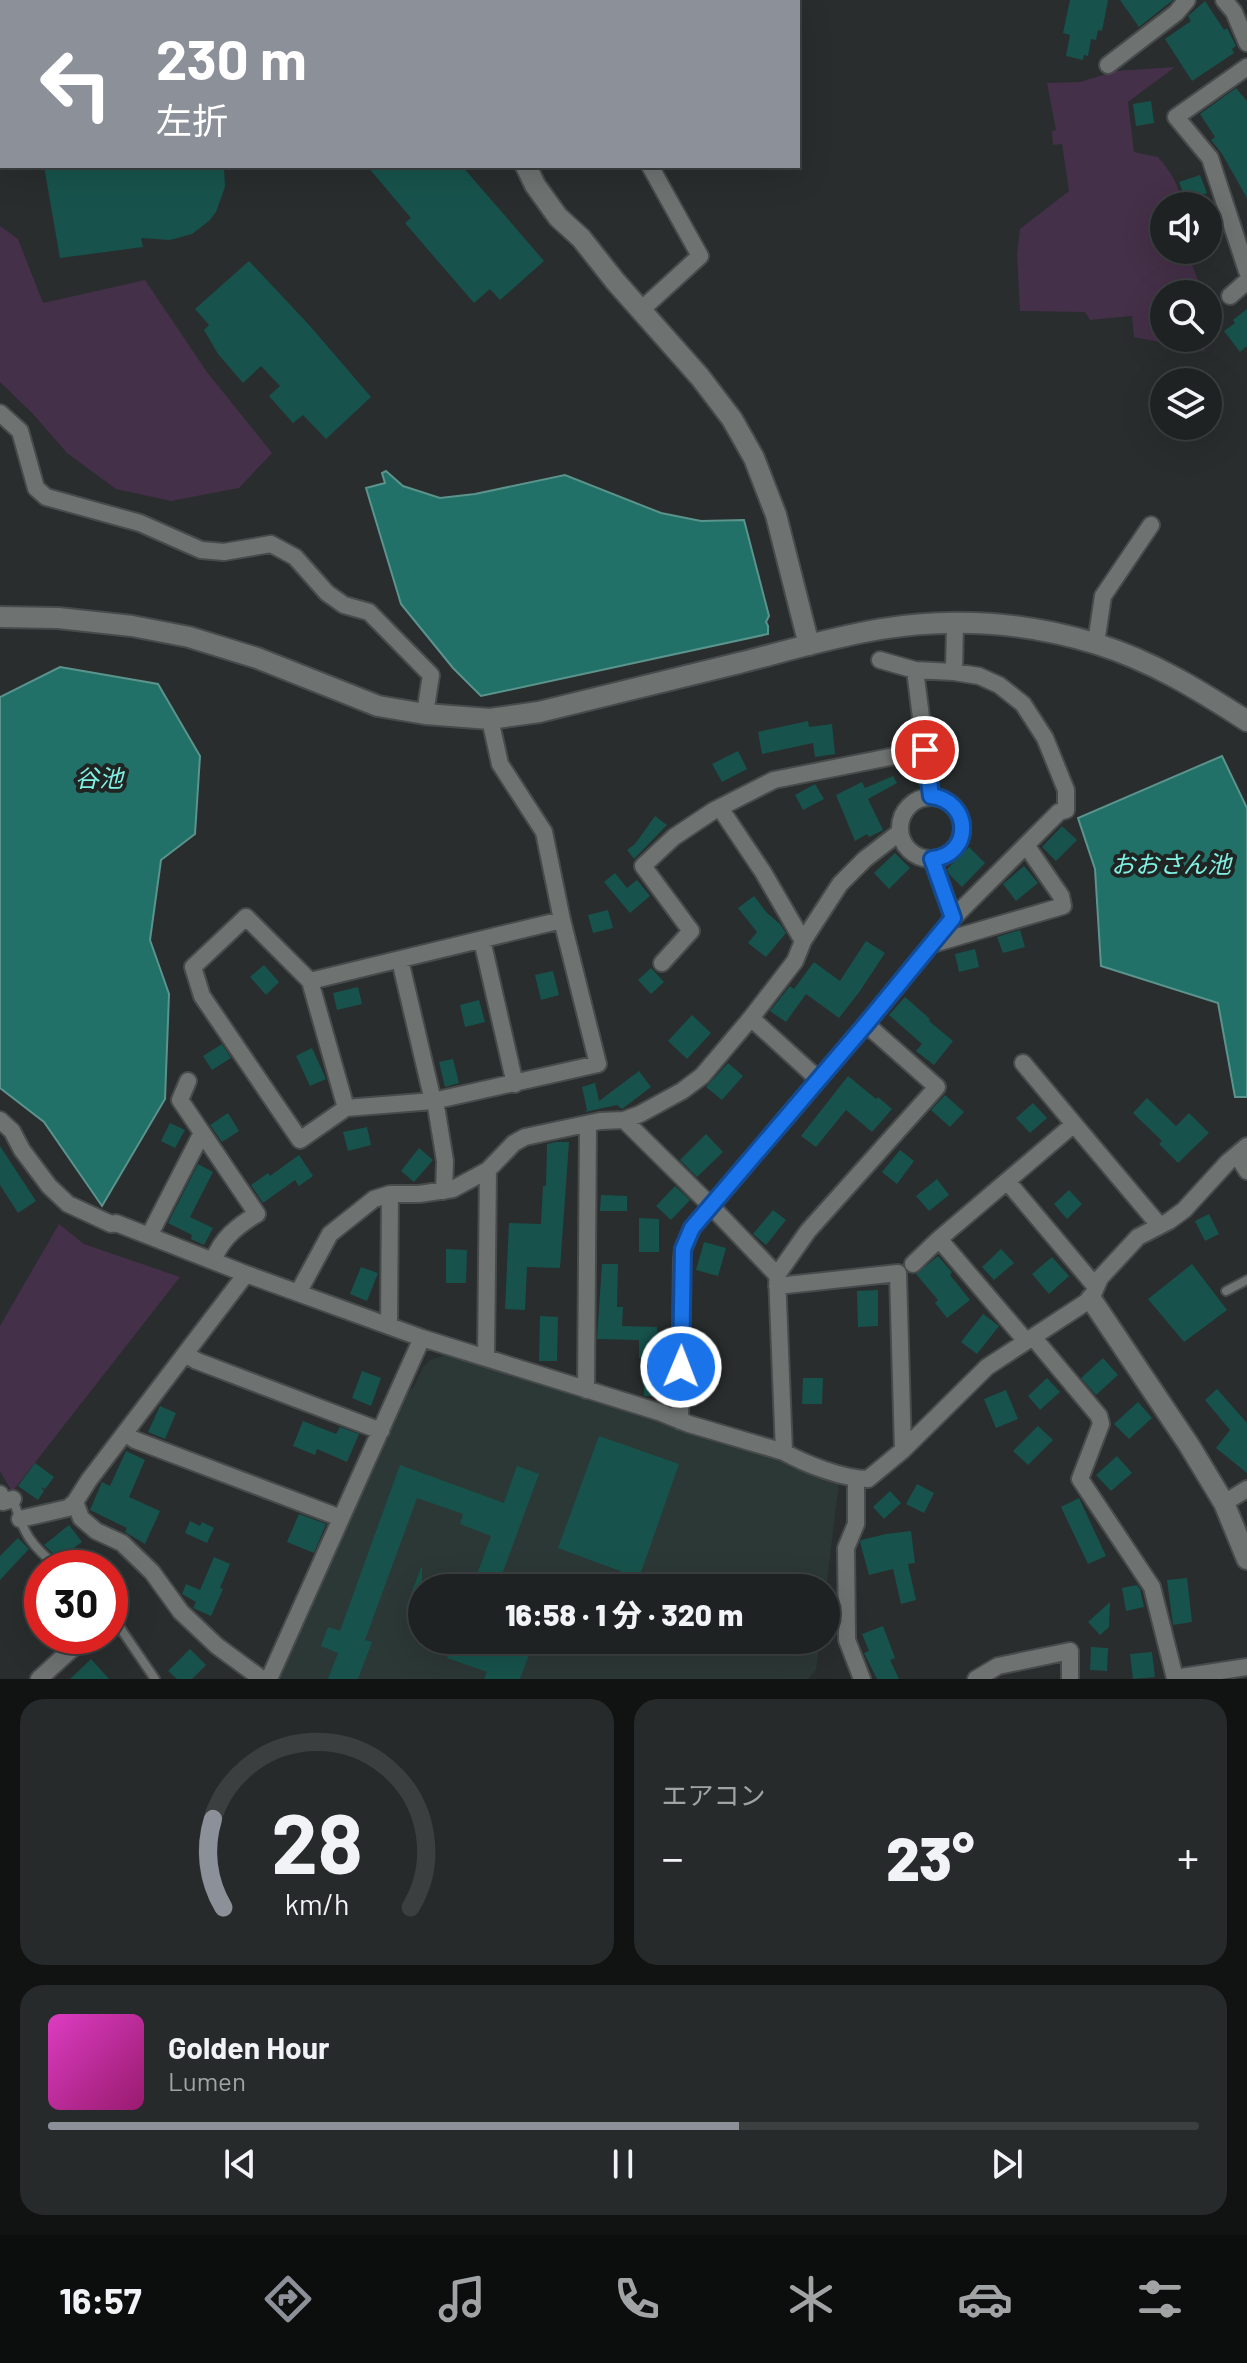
<!DOCTYPE html>
<html lang="ja">
<head>
<meta charset="utf-8">
<style>
	:root { --surface:#1f2222; --page:#272a2a; --text:#f1f3f6; --muted:#a1a4a5; --line:#3c3f40; --accent:#8c9099 }
	body { margin:0; font-family:Barlow,"Noto Sans JP",sans-serif; background:var(--page); color:var(--text); height:100vh; display:flex; flex-direction:column; font-size:30px; white-space:nowrap }
	* { box-sizing:border-box; margin:0 }
	p { font-size:26px; color:var(--muted) }
	.icon { flex:none; width:44px; height:44px; fill:none; stroke:currentColor; stroke-width:2; stroke-linecap:round; stroke-linejoin:round }
	.map { position:relative; height:1679px; overflow:hidden }
	.side { display:flex; flex-direction:column; gap:20px; padding:20px; background:#111313; flex:1 }
	.side>* { flex:none }
	.top-card { position:absolute; left:0px; top:0px; width:800px; height:168px; box-shadow:0 8px 32px #0002,0 0 0 2px var(--line); background:#8c9099; color:#fff; overflow:hidden }
	.fabs { position:absolute; left:1150px; top:192px; display:grid; gap:16px }
	.fabs a { display:grid; place-items:center; width:72px; height:72px; border-radius:50%; background:var(--surface); box-shadow:0 8px 32px #0002,0 0 0 2px var(--line); font-size:40px }
	.speed { position:absolute; left:24px; top:1550px; display:flex; gap:16px; font-size:40px; font-weight:700; text-align:center }
	.speed>* { display:grid; place-content:center; width:104px; height:104px; border-radius:50%; background:var(--surface); box-shadow:0 8px 32px #0002,0 0 0 2px var(--line); line-height:1 }
	.speed .limit { border:12px solid #d22; background:#fff; color:#111 }
	.pin { position:absolute; display:grid; place-items:center; width:68px; height:68px; color:#fff; margin:-34px; border:4px solid #fff; border-radius:50%; box-shadow:0 2px 8px #0007 }
	.me { position:absolute; width:88px; margin:-44px; rotate:1deg; stroke-linejoin:round; filter:drop-shadow(0 0 6px #0008) }
	.turn { display:flex; align-items:center; gap:28px; height:168px; padding:0 24px; font-size:36px }
	.turn .icon { width:104px; height:104px; stroke-width:2.5 }
	.turn b { display:block; font-size:56px; line-height:68px }
	.big { font-size:60px; font-weight:800; line-height:1.1 }
	.side .tile { flex:1; display:flex; flex-direction:column; justify-content:center; gap:12px; min-width:0; padding:0 28px; border-radius:24px; background:var(--page) }
	.side .dial { align-items:center; gap:0 }
	.dial svg { height:208px; overflow:visible; fill:none; stroke:var(--line); stroke-width:7; stroke-linecap:round; text-anchor:middle }
	.dial text { fill:var(--text); stroke:none }
	.song { display:flex; align-items:center; gap:24px }
	.cover { width:96px; height:96px; border-radius:12px; background:linear-gradient(135deg,hsl(310 70% 55%),hsl(320 70% 35%)) }
	.played { height:8px; border-radius:4px; background:linear-gradient(90deg,var(--accent) 60%,var(--line) 60%) }
	.keys { display:flex; justify-content:space-around; direction:ltr }
	.heat { display:flex; justify-content:space-between; align-items:center; font-size:44px; direction:ltr }
	.side .tiles { flex:1; display:grid; gap:20px; grid-template-columns:1fr 1fr }
	.tile:last-child { grid-column:span 2 }
	.trip { position:absolute; left:408px; top:1574px; width:432px; height:80px; border-radius:40px; background:var(--surface); box-shadow:0 8px 32px #0002,0 0 0 2px var(--line); font-weight:800; line-height:80px; text-align:center }
	.tab-bar { display:flex; height:128px; justify-content:space-around; align-items:center; background:#0c0e0e; color:var(--muted) }
	.tab-bar .icon { width:56px; height:56px }
	.tab-bar .on { color:var(--accent) }
	.tab-bar b { font-size:36px; color:var(--text) }
	.map>svg:first-child { display:block }
	.built { fill:#2c3836 }
	.green { fill:#443048 }
	.water { fill:#217168; stroke:#5b938d; stroke-width:2 }
	.building { fill:#17534c }
	.lines { fill:none; stroke-linecap:round; stroke-linejoin:round }
	.service-casing { stroke:#484b4b; stroke-width:12 }
	.minor-casing { stroke:#484b4b; stroke-width:20 }
	.tertiary-casing { stroke:#484b4b; stroke-width:24 }
	.service { stroke:#6e7372; stroke-width:8 }
	.minor { stroke:#6e7372; stroke-width:16 }
	.tertiary { stroke:#6e7372; stroke-width:20 }
	.route-casing { stroke:#114b97; stroke-width:20 }
	.route { stroke:#1a73e8; stroke-width:14 }
	.labels { text-anchor:middle; stroke-width:8; stroke-linejoin:round; paint-order:stroke }
	.water-label { font-size:24px; font-style:italic; fill:#80f1e3; stroke:#202423 }
</style>
</head>
<body>
<div class="map">
<svg width="1247" height="1679" viewBox="0 0 1247 1679">
	<rect width="100%" height="100%" fill="#292d2d"/>
	<!-- built -->
	<path class="built" d="M449,1354L658,1420L684,1431L781,1460L790,1467L839,1483L826,1589L422,1588V1640H820L816,1670L808,1679H279L403,1399L414,1386L423,1367L430,1360Z"/>
	<!-- green -->
	<path class="green" d="M1175,67L1128,102L1134,152L1158,157C1171,172 1180,186 1182,206H1164V250H1186C1193,265 1196,280 1206,294H1164V338H1208V298L1216,309L1204,351L1134,337L1132,316L1090,320L1085,312L1020,311L1017,254L1020,229L1069,191L1062,144L1053,145L1052,131L1056,130L1047,83L1080,82L1116,71Z
		M0,226L18,239L43,303L145,280L207,372L272,453L239,488L171,501L116,489L67,453L33,414L0,382Z
		M59,1224L84,1244L180,1277L12,1492L0,1471V1326Z"/>
	<!-- water -->
	<path class="water" d="M386,471L403,486L440,498L475,494L565,475L661,513L701,521L744,520L769,616L766,622L768,626V634L481,696L453,668L401,604L366,488L385,483L382,473Z
		M60,667L158,684L200,756L195,834L161,860L150,940L169,994L165,1099L102,1206L44,1122L0,1088V697Z
		M1222,756L1247,808V1097H1235L1218,1003L1101,966L1095,869L1078,818Z"/>
	<!-- building -->
	<path class="building" d="M1070,0H1108L1102,31L1098,30L1096,40L1091,39L1088,56L1084,55L1083,60L1066,56L1070,35L1063,33Z
		M1120,0H1173L1139,27Z
		M1205,1L1224,30L1227,28L1236,46L1232,49L1234,53L1192,81L1165,39L1191,21L1188,16Z
		M1236,88L1247,101V198L1222,154L1211,140L1215,137L1200,114Z
		M1151,101L1154,123L1136,126L1133,104Z
		M44,166H224L225,187L216,212L209,221L192,234L170,240L141,238L143,247L60,258Z
		M367,166H462L544,261L500,300L490,289L474,303L405,223L411,218Z
		M1200,175L1207,193L1203,195L1207,206H1188L1179,182Z
		M249,261L310,326L371,397L326,439L303,415L293,423L269,396L280,386L261,366L243,383L218,354L204,330L209,325L195,309Z
		M1247,309V346L1240,352L1224,331L1235,323L1233,320Z
		M808,721L809,727L832,724L835,754L815,757L813,743L762,754L758,732Z
		M738,751L747,769L722,782L712,764Z
		M893,776L897,783L868,799L883,830L869,837L867,834L855,841L836,795L862,782L865,788Z
		M815,784L824,799L803,810L795,795Z
		M655,816L667,825L634,859L627,850L635,844Z
		M1062,826L1077,840L1056,861L1042,847Z
		M969,847L985,863L962,887L949,874L947,869Z
		M895,853L910,868L889,889L874,873Z
		M1024,866L1038,883L1016,901L1003,884Z
		M615,873L627,888L637,880L650,896L630,913L604,882Z
		M754,896L767,913L780,924L786,933L766,957L748,943L757,932L738,908Z
		M608,910L613,928L593,933L588,915Z
		M1020,930L1025,947L1003,953L997,937Z
		M866,941L885,953L860,991L839,1018L806,994L786,1022L770,1011L790,986L794,989L814,962L840,981Z
		M975,949L979,967L959,972L955,954Z
		M264,965L279,982L266,995L250,977Z
		M651,968L664,982L651,994L638,980Z
		M553,971L559,995L541,1000L535,975Z
		M358,987L362,1004L337,1010L333,993Z
		M905,997L930,1019L929,1021L953,1041L934,1065L916,1051L922,1044L889,1015Z
		M479,1000L485,1022L465,1027L460,1005Z
		M692,1015L711,1033L687,1059L668,1041Z
		M222,1044L231,1058L212,1070L203,1056Z
		M312,1048L326,1079L310,1086L296,1056Z
		M453,1059L459,1083L445,1087L439,1062Z
		M728,1063L743,1076L722,1100L706,1087Z
		M639,1071L651,1087L622,1109L617,1105L585,1112L587,1110L582,1087L595,1083L599,1101Z
		M848,1076L876,1099L878,1097L892,1109L872,1132L846,1110L816,1147L801,1136Z
		M945,1095L964,1112L950,1127L931,1110Z
		M1147,1098L1176,1126L1189,1113L1209,1133L1178,1163L1159,1144L1162,1141L1133,1113Z
		M1033,1103L1047,1118L1030,1133L1016,1118Z
		M228,1113L239,1131L222,1142L210,1125Z
		M170,1123L185,1130L175,1148L161,1141Z
		M367,1127L371,1145L348,1151L343,1132Z
		M706,1134L723,1152L697,1177L680,1160Z
		M556,1142H569L560,1268L527,1267L525,1310L505,1309L509,1223L541,1224L543,1186H546L547,1144Z
		M0,1146L36,1201L18,1213L0,1185Z
		M419,1148L433,1160L414,1182L401,1171Z
		M900,1150L914,1161L897,1184L882,1172Z
		M299,1155L313,1176L299,1186L295,1180L263,1203L251,1185L268,1173L270,1176Z
		M198,1164L213,1172L190,1217L213,1228L204,1245L191,1239L192,1235L168,1223Z
		M937,1179L949,1195L929,1211L916,1196Z
		M675,1186L690,1200L671,1220L656,1206Z
		M1069,1190L1082,1204L1067,1219L1054,1204Z
		M601,1195L627,1196V1211H600Z
		M773,1210L786,1220L766,1245L753,1234Z
		M1209,1214L1219,1234L1205,1241L1195,1221Z
		M639,1218L659,1219V1252H639Z
		M704,1242L726,1248L718,1276L696,1270Z
		M446,1249L467,1250L466,1283H446Z
		M1001,1249L1014,1263L994,1280L982,1267Z
		M938,1256L952,1272L950,1275L970,1300L947,1318L935,1303L938,1300L916,1274Z
		M1052,1257L1069,1276L1049,1294L1032,1274Z
		M602,1264H618L617,1307H623L622,1326L657,1327V1361H666V1396H644V1358H639V1340L597,1339Z
		M1192,1264L1227,1310L1184,1342L1148,1299Z
		M361,1267L378,1273L367,1301L350,1294Z
		M878,1290V1326L858,1327L857,1291Z
		M983,1314L999,1326L977,1354L961,1342Z
		M540,1316L558,1317L557,1361H539Z
		M1103,1358L1118,1375L1096,1395L1081,1378Z
		M362,1371L381,1378L371,1406L352,1398Z
		M803,1378H823L822,1404H802Z
		M1047,1378L1060,1392L1040,1410L1028,1396Z
		M1217,1389L1247,1423V1473L1216,1448L1230,1430L1205,1400Z
		M1006,1390L1018,1419L996,1428L984,1399Z
		M1138,1402L1152,1418L1129,1439L1114,1424Z
		M160,1406L176,1413L165,1439L148,1432Z
		M303,1421L336,1434L340,1427L359,1434L347,1462L317,1449L315,1455L293,1446Z
		M1038,1426L1053,1440L1028,1465L1013,1451Z
		M599,1436L679,1464L639,1578L558,1548Z
		M126,1451L145,1460L129,1497L160,1511L145,1544L125,1532L127,1528L90,1510L102,1482L110,1486Z
		M1117,1456L1132,1473L1111,1491L1096,1475Z
		M35,1463L54,1477L45,1489L41,1487L44,1491L38,1500L18,1486Z
		M400,1465L504,1503L517,1466L539,1474L497,1588H472L491,1536L460,1524L463,1514L417,1498L365,1640L372,1642L358,1679H328L338,1653L321,1646L328,1627L340,1631Z
		M917,1484L934,1493L924,1513L906,1504Z
		M890,1491L901,1503L884,1519L873,1507Z
		M1079,1498L1106,1556L1088,1564L1061,1507Z
		M299,1514L326,1524L314,1553L287,1542Z
		M190,1521L200,1526L202,1522L214,1528L207,1543L185,1533Z
		M69,1525L82,1542L59,1559L44,1545Z
		M911,1531L915,1563L908,1564L916,1600L901,1604L893,1569L869,1575L860,1542L861,1540L886,1534Z
		M18,1538L29,1549L0,1580V1556Z
		M214,1557L230,1564L220,1588L223,1589L211,1616L193,1608L196,1602L182,1594L186,1584L200,1590Z
		M421,1568H422V1613L406,1607Z
		M1187,1578L1192,1622L1173,1625L1167,1580Z
		M1137,1585L1140,1589L1144,1607L1126,1611L1122,1588Z
		M1110,1602L1109,1627L1100,1635L1088,1622Z
		M883,1626L895,1658L890,1660L899,1679H877L864,1653L869,1651L862,1634Z
		M453,1640H523L533,1644L520,1679H484L487,1672L447,1658Z
		M1091,1647L1108,1648L1107,1671L1090,1670Z
		M190,1649L206,1665L192,1679H177L168,1671Z
		M1152,1652L1155,1677L1133,1679L1130,1654Z
		M91,1659L109,1679H70Z"/>
	<g class="lines">
		<!-- service casing -->
		<g class="service-casing">
			<path id="service" d="M1226,1291L1247,1280
				M13,1499C24,1534 30,1545 59,1568
				M110,1613L155,1679"/>
		</g>
		<!-- minor casing -->
		<g class="minor-casing">
			<path id="minor" d="M594,0L595,2
				M1224,0L1234,12L1247,43
				M496,2L508,0
				M1108,65L1176,13L1187,0
				M1247,67L1176,117L1210,158L1247,271
				M1230,296L1247,281
				M641,310L700,256L650,166
				M0,413L20,431L36,488L46,497L140,523L201,550L224,552L271,544L295,557L327,593L344,605L369,612L431,675L425,714
				M1096,643L1103,596L1151,525
				M880,660L915,670L954,672
				M915,670L931,796
				M490,719L500,764L544,832L562,920L598,1064L433,1101L346,1108L300,1140L202,996L193,967L246,917L310,981L562,920
				M900 828a31 31 0 1 1 62 0a31 31 0 1 1-62 0Z
				M720,808L763,872L803,941
				M932,859L953,918
				M482,940L515,1084
				M933,944L1063,906L1061,896L1026,845
				M400,960L433,1101
				M662,963L691,931L643,866L674,837L713,811L774,780L925,750
				M310,981L346,1108
				M751,1018L818,1079
				M1023,1063L1074,1124
				M188,1081L180,1100L257,1214C237,1226 221,1239 213,1261
				M435,1100L445,1161L444,1191
				M0,1120L12,1131L22,1150L49,1186L68,1204L111,1224L116,1223L246,1274L422,1338L659,1412L689,1424L784,1452C805,1464 844,1479 868,1479L903,1450L987,1367L1091,1299L1100,1278L1138,1237L1169,1221L1184,1210L1228,1162L1247,1146
				M624,1120L711,1206L777,1275
				M1237,1155L1247,1171
				M1007,1181L1096,1287
				M149,1236L202,1133
				M939,1239L1026,1341
				M913,1264L939,1239L1074,1124L1159,1225
				M777,1286L898,1273L903,1450
				M298,1293L330,1234L374,1199L390,1194H419L453,1189L488,1170L514,1143L525,1137L600,1121L624,1120L640,1114L682,1091L702,1076L751,1018L795,961L803,941L840,884L865,859L900,832
				M389,1326L390,1194
				M1033,1337L1099,1416L1101,1424L1080,1479L1152,1587L1175,1678L1247,1667
				M185,1354L197,1361L381,1431
				M486,1358L488,1170
				M586,1390L588,1124
				M680,1421L682,1260L683,1249L692,1228L866,1024L953,918L1059,812L1066,810V790L1045,738L1023,704L999,685L979,676L954,672L955,623
				M125,1433L135,1440L341,1518
				M784,1452L777,1275L808,1231L937,1087L866,1024
				M856,1479V1524L846,1548L847,1640L862,1679
				M0,1494L3,1502L13,1499
				M75,1502L81,1518L96,1531L122,1543L152,1572L181,1612L217,1646L262,1679
				M1224,1503L1247,1489
				M20,1519L68,1508L75,1502L89,1480L246,1274
				M39,1679L86,1636
				M269,1679L422,1338
				M976,1679L998,1666L1070,1651V1679"/>
		</g>
		<!-- tertiary casing -->
		<g class="tertiary-casing">
			<path id="tertiary" d="M478,0L479,2
				M526,166L535,185L558,217L581,238L615,281L700,377L732,419L754,458L776,515L809,645
				M0,617L58,618L132,626L189,637L257,658L378,706L425,714L490,719L539,712C606,696 672,679 739,663C786,651 833,637 881,629C951,617 1028,622 1097,644C1152,661 1199,690 1247,721
				M1091,1299L1189,1445L1224,1503L1247,1559"/>
		</g>
		<!-- service -->
		<use href="#service" class="service"/>
		<!-- minor -->
		<use href="#minor" class="minor"/>
		<!-- tertiary -->
		<use href="#tertiary" class="tertiary"/>
	</g>
	<g class="lines">
		<!-- route casing -->
		<g class="route-casing">
			<path id="route" d="M681,1367L683,1249L692,1228L866,1024L953,918L932,859C973,855 972,801 931,796L925,750"/>
		</g>
		<!-- route -->
		<use href="#route" class="route"/>
	</g>
	<g class="labels">
		<!-- water labels -->
		<g class="water-label">
			<text x="99" y="787">谷池</text>
			<text x="1171" y="873">おおさん池</text>
		</g>
	</g>
</svg>
<div class="fabs">
<a><svg class="icon" aria-label="sound" viewBox="0 0 24 24"><path d="M4 9h4l5-4v14l-5-4H4zM17 9q2 3 0 6"/></svg></a>
<a><svg class="icon" aria-label="search" viewBox="0 0 24 24"><circle cx="10" cy="10" r="6"/><path d="M15 15l6 6"/></svg></a>
<a><svg class="icon" aria-label="layers" viewBox="0 0 24 24"><path d="M12 4l9 5-9 5-9-5zM3 14l9 5 9-5"/></svg></a>
</div>
<div class="speed"><div class="limit">30</div></div>
<div class="pin" style="left:925px;top:750px;background:#d93025"><svg class="icon" aria-label="arrive" viewBox="0 0 24 24"><path d="M6 21V4h12l-3 4 3 4H6"/></svg></div>
<svg class="me" style="left:681px;top:1367px" viewBox="-20 -20 40 40"><circle r="17" fill="#1a73e8" stroke="#fff" stroke-width="3"/><path d="M0-11L8 9 0 5-8 9z" fill="#fff"/></svg>
<div class="trip">16:58 · 1 分 · 320 m</div>
<div class="top-card">
<div class="turn"><svg class="icon" aria-label="left" viewBox="0 0 24 24"><path d="M17 20v-9H6M10 6l-5 5 5 5"/></svg><div><b>230 m</b>左折</div></div>
</div>
</div>
<section class="side">
<div class="tiles">
<div class="tile dial"><svg viewBox="0 0 100 80">
<path d="M14 69A42 42 0 1 1 86 69"/>
<path d="M14 69A42 42 0 0 1 10 35" stroke="#8c9099"/>
<text x="50" y="56" font-size="32" font-weight="700">28</text>
<text x="50" y="72" font-size="11">km/h</text>
</svg></div>
<div class="tile"><p>エアコン</p>
<div class="heat"><a>−</a><b class="big">23°</b><a>+</a></div>
</div>
<div class="tile">
<div class="song"><i class="cover"></i><div><b>Golden Hour</b><p>Lumen</p></div></div>
<div class="played"></div>
<div class="keys"><svg class="icon" aria-label="previous" viewBox="0 0 24 24"><path d="M18 5L8 12l10 7zM5 5v14"/></svg><svg class="icon" aria-label="pause" viewBox="0 0 24 24"><path d="M8 5v14M16 5v14"/></svg><svg class="icon" aria-label="next" viewBox="0 0 24 24"><path d="M6 5l10 7-10 7zM19 5v14"/></svg></div>
</div>
</div>
</section>
<nav class="tab-bar">
<b>16:57</b>
<svg class="icon on" aria-label="directions" viewBox="0 0 24 24"><path d="M12 3l9 9-9 9-9-9zM9 14v-3h6M13 9l2 2-2 2"/></svg>
<svg class="icon" aria-label="music" viewBox="0 0 24 24"><path d="M9 18V5l10-2v13"/><circle cx="6" cy="18" r="3"/><circle cx="16" cy="16" r="3"/></svg>
<svg class="icon" aria-label="phone" viewBox="0 0 24 24"><path d="M5 4h4l2 5-3 2q2 4 5 5l2-3 5 2v4C11 20 4 13 5 4z"/></svg>
<svg class="icon" aria-label="climate" viewBox="0 0 24 24"><path d="M12 3v18M4 7l16 10M4 17L20 7"/></svg>
<svg class="icon" aria-label="car" viewBox="0 0 24 24"><path d="M5 17H2v-5l4-1 3-4h7l3 4 3 1v5h-3M9 17h6M6 11h13"/><circle cx="7" cy="17" r="2"/><circle cx="17" cy="17" r="2"/></svg>
<svg class="icon" aria-label="filters" viewBox="0 0 24 24"><path d="M4 7h16M4 17h16"/><circle cx="9" cy="7" r="2"/><circle cx="15" cy="17" r="2"/></svg>
</nav>
</body>
</html>
